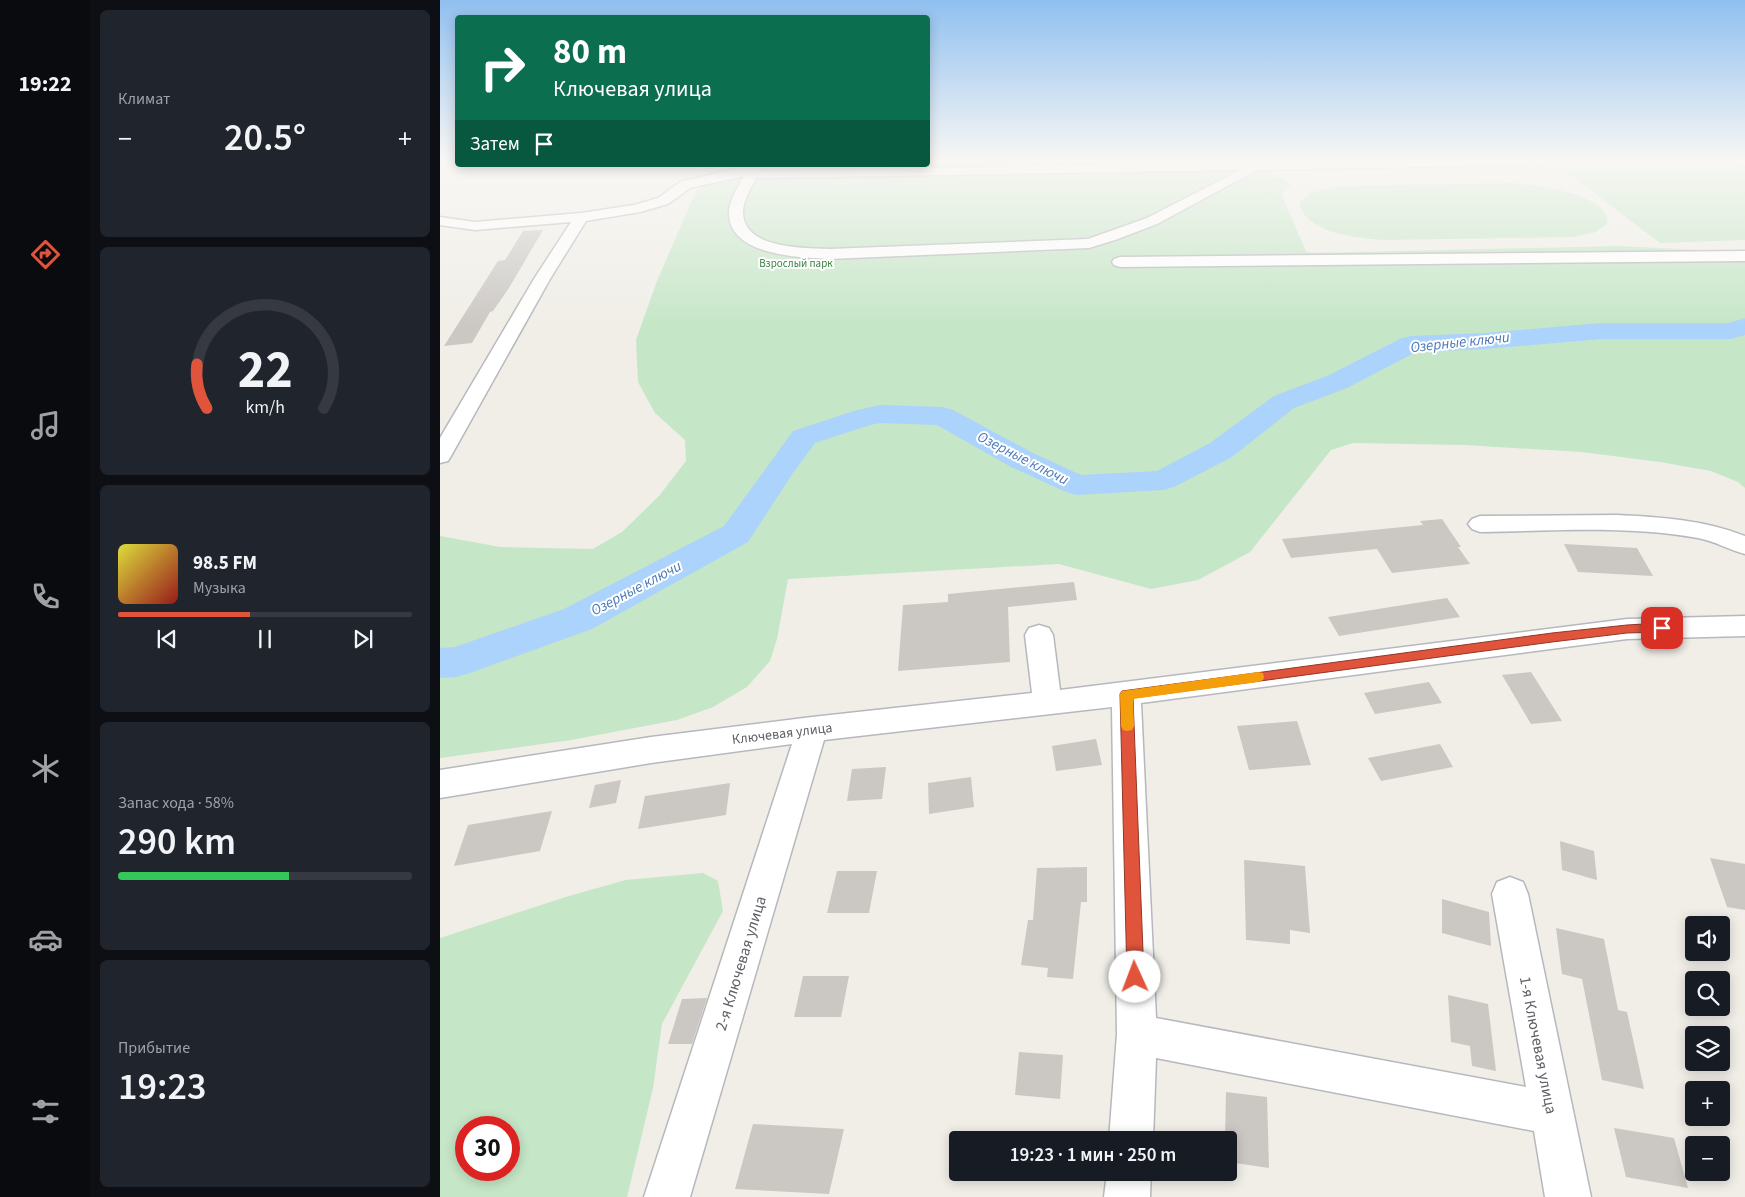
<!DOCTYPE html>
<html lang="ru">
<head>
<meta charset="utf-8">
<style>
	:root { --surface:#171b24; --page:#20242c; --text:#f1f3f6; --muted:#9ea1a6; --line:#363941; --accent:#e1543c }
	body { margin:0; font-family:"Source Sans 3",sans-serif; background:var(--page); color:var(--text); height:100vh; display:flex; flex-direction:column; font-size:19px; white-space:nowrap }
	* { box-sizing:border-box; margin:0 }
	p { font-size:16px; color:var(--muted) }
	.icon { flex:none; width:28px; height:28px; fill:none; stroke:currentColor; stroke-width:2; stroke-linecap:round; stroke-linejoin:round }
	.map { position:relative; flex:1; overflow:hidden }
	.side { display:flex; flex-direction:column; gap:10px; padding:10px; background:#0d0f14; width:350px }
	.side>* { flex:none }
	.hud { position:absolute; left:15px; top:15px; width:475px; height:152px; border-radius:5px; box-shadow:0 2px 12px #0003; background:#0b6e4f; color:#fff; overflow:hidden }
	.buttons { position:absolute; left:1245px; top:916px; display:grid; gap:10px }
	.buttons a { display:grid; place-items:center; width:45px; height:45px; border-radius:5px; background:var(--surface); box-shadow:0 2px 12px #0003; font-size:25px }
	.speed { position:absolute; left:15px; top:1116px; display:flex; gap:10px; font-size:25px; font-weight:700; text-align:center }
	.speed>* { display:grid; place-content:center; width:65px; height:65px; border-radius:50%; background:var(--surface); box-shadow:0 2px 12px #0003; line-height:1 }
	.speed .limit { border:8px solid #d22; background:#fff; color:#111 }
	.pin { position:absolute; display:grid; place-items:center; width:42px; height:42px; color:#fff; margin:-21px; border-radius:10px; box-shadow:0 2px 8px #0006 }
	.me { position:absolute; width:55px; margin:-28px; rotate:358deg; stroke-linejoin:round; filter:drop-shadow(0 0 4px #0008) }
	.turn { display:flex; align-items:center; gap:18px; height:105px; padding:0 15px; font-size:22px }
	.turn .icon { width:65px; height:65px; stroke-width:2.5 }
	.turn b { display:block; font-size:35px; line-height:42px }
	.then { display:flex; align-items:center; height:48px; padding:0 15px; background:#0003; gap:10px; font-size:19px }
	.big { font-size:38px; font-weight:600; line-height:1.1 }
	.side .card { flex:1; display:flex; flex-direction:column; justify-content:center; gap:8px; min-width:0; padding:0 18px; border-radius:8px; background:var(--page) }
	.side .dial { align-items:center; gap:0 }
	.dial svg { height:130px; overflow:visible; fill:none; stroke:var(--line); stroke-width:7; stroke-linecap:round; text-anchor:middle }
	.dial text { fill:var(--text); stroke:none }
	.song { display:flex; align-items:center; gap:15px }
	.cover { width:60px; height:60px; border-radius:8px; background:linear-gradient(135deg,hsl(60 70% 55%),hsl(0 70% 35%)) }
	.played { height:5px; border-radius:2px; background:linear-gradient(90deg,var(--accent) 45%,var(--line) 45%) }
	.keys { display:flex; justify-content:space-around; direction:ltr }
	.heat { display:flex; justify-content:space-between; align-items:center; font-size:28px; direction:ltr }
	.charge { height:8px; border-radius:4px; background:linear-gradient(90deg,#34c759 58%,var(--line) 0) }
	.trip { position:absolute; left:509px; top:1131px; width:288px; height:50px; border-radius:5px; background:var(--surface); box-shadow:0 2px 12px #0003; font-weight:600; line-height:50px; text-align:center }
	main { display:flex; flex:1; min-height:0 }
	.dock { display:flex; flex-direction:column; width:90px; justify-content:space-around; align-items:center; background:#090b0e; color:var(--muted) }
	.dock .icon { width:35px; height:35px }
	.dock .current { color:var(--accent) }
	.dock b { font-size:22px; color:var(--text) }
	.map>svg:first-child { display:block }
	.green { fill:#c5e6c7; fill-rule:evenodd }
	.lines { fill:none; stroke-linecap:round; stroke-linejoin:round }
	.river { fill:#acd3fb; fill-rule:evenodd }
	.building { fill:#cbc8c4 }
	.minor-casing { stroke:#b7b8bd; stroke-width:3 }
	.minor { fill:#fff; fill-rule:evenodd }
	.route { fill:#e1543c; stroke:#923727 }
	.slow { fill:#f59e0b }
	.labels { text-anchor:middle; stroke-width:4; stroke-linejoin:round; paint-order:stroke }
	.far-park-label { font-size:11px; fill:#398241; stroke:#fff }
	.street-label { font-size:14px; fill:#5e6166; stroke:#fff }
	.water-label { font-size:15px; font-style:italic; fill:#4b78b5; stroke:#fff }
	.near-street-label { font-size:16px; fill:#5e6166; stroke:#fff }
</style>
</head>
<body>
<main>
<nav class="dock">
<b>19:22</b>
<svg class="icon current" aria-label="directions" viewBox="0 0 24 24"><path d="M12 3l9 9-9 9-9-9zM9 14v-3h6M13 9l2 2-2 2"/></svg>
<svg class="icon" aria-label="music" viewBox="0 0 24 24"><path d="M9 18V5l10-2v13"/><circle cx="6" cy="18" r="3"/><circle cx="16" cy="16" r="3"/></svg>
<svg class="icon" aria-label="phone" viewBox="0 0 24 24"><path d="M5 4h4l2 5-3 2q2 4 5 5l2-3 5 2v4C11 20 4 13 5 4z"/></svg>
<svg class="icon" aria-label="climate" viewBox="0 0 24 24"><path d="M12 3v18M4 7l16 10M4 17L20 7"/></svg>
<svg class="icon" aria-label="car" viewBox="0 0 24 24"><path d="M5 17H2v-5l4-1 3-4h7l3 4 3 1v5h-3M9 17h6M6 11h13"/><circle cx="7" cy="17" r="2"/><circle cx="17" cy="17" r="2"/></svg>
<svg class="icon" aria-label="filters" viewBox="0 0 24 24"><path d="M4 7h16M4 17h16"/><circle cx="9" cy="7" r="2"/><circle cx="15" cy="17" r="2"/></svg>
</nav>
<section class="side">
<div class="card"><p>Климат</p>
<div class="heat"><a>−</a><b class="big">20.5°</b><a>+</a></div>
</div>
<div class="card dial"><svg viewBox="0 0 100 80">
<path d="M14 69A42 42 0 1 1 86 69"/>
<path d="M14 69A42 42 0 0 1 8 42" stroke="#e1543c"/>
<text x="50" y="56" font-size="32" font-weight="700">22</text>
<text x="50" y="72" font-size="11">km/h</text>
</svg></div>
<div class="card">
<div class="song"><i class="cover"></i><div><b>98.5 FM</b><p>Музыка</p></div></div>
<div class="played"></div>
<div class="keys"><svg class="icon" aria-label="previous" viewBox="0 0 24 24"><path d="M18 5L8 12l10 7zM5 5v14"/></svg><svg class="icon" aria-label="pause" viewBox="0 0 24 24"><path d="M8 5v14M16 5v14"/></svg><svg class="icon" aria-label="next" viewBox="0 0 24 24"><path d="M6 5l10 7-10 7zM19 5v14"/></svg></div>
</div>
<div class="card"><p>Запас хода · 58%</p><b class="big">290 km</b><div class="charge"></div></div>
<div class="card"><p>Прибытие</p><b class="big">19:23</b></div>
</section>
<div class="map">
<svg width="1305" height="1197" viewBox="0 0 1305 1197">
	<rect width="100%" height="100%" fill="#f0eee7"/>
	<!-- green -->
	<path class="green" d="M488,159H1060L1066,164L830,170L833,176L846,180L851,185L841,194L866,251L872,253L1178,246L1259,250H1305V488L1298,482L1271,471L1220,462L1142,452L1025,445L913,443L891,450L810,552L758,580L711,589L619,564L348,579L337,639L330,661L307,687L273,707L237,720L131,740L0,758V536L60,547L153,549L182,532L219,496L246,461L245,440L215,413L198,382L196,340L217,281L256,191L265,185L289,178L296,165H488Z
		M1299,167L1305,170V240L1220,243L1124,170Z
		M1074,183C1094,185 1172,194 1167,224L1156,232L1133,237L943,240C918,238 871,234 860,207V202L870,193L900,186Z
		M263,873L278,881L283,911L222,1024L213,1088L187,1197H0V938L129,896L186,880ZM26,1128H69V1170H26Z"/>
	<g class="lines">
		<!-- river -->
		<path class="river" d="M1305,318V335L1291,339H1161L1045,349L976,352L907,388L854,408L792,457L734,487L723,490L637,495L626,492L571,467L497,425L440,423L430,425L375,443L353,473L308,542L152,629L30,673L16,677L0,678V648L15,647L124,609L284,526L353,431L414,411L440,405L503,407L513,410L593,453L641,475L717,471L770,443L834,396L887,376L962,338L971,336L1045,333L1161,323H1288Z"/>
	</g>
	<!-- building -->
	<path class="building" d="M103,230L69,288L53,311L50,312L32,343L4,346L58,261L65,260L83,231Z
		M1002,519L1021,547H1018L1030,564L952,573L937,549L851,558L842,539L983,525L980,521Z
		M1124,544L1197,548L1213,576L1138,572Z
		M634,582L637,600L568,607L570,662L458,671L463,605L508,602V594Z
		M1007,598L1020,617L899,636L888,617Z
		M1091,672L1122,721L1091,724L1062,675Z
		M989,682L1002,703L935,714L924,693Z
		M857,721L871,765L809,770L797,726Z
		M656,739L662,765L616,771L612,746Z
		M1000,744L1013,767L941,781L928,758Z
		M446,767L442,799L407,801L412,769Z
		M531,777L534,807L489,814L488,783Z
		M181,780L176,803L149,808L155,785Z
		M290,783L286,815L198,829L205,796Z
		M112,811L100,851L14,866L28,825Z
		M1120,841L1154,851L1157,880L1122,870Z
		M1270,858L1305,864V910L1287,907Z
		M804,860L865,866L870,933L850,930V944L806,940Z
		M647,867V902H641L633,979L607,977L608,968L581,965L588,920H593L597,868Z
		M397,871H437L429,913H387Z
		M1002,899L1049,912L1051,946L1002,933Z
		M1116,928L1164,939L1178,1010L1187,1012L1204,1089L1162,1080L1142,979L1122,974Z
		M363,976H409L401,1017H354Z
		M1008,995L1048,1004L1056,1071L1032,1066L1030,1046L1011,1042Z
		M267,998L252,1044H228L242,999Z
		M579,1052L623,1055L620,1099L575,1095Z
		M786,1092L827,1097L829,1168L788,1162V1140H785Z
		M313,1124L404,1129L389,1194L295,1189Z
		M1174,1128L1234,1138L1248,1188L1186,1177Z"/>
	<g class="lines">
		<!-- minor casing -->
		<g class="minor-casing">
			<path id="minor" d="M963,159H1179L1173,163L817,170L717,224L675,240L649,248L389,259C358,257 287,256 289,211C290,199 298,187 304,176L250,188L228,204L200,212L146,221L110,279L11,456L8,461L0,463V438L94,279L131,222L35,230L0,225V217L35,222L141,213L194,205L218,198L240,182L295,169V165H307L308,167L309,165H321L319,170L327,171ZM800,170L707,218L648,239L389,249C362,248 301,249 303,210C304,199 311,188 316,178Z
				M1291,159H1305V167Z
				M1305,251V261L680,267L674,265L672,262L674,259L680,257Z
				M1177,515C1221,517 1264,520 1305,536V554C1289,550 1275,541 1258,538C1186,525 1112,531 1040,532L1032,529L1028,524L1032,519L1040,516Z
				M1305,616V636L1187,639L701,703L716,1018L1086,1087L1052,894L1057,882L1070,877L1083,882L1088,894L1151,1197H1105L1094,1131L716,1058L713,1140H669L677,1034L672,707L384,740L250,1197H204L352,744L211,763L0,798V770L211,737L372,717L592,693L585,635L589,628L599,625L609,628L613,635L620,690L1187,619Z
				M667,1172H711L710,1197H664Z"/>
		</g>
		<!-- minor -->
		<use href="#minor" class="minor"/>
	</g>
	<!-- sky -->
	<linearGradient id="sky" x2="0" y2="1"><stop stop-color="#90c0f0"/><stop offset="0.49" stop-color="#f8f7f4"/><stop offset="1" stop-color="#f8f7f4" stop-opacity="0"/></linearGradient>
	<rect width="1305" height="327" fill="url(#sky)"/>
	<!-- route -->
	<path class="route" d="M1222,623L1228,628L1222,632L1187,633L1112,642L693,698L704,977L701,983L695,985L690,983L687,977L680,694L682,691L1112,633L1187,625Z"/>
	<!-- slow -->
	<path class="slow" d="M818,672L823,673L824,677L823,680L818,682L693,699L694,726L692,730L687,731L683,730L681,726L680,694L682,691Z"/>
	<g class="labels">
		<!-- far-park labels -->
		<g class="far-park-label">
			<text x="356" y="267">Взрослый парк</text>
		</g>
		<!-- street labels -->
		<g class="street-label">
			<text transform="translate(342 733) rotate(-7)" y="5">Ключевая улица</text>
		</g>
		<!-- water labels -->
		<g class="water-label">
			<text transform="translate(1020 342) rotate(-6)" y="5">Озерные ключи</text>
			<text transform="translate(583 458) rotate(27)" y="5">Озерные ключи</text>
			<text transform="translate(196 588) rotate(-28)" y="5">Озерные ключи</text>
		</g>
		<!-- near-street labels -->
		<g class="near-street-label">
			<text transform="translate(300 963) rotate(-73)" y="6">2-я Ключевая улица</text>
			<text transform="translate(1099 1045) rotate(79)" y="6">1-я Ключевая улица</text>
		</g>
	</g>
</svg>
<div class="buttons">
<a><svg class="icon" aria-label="sound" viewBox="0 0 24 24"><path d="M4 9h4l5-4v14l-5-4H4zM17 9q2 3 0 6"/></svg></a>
<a><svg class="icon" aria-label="search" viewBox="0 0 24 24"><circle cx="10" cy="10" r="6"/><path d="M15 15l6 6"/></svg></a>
<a><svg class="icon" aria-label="layers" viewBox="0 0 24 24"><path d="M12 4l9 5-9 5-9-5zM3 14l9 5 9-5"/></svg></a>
<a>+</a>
<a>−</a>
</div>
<div class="speed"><div class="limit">30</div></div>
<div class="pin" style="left:1222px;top:628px;background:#d93025"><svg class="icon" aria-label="arrive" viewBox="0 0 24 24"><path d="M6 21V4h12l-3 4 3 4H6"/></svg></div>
<svg class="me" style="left:695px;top:977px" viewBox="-20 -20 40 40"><circle r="19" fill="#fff"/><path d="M0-13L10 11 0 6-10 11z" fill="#e1543c"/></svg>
<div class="trip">19:23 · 1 мин · 250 m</div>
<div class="hud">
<div class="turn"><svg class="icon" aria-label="right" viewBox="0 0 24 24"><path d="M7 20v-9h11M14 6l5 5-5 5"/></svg><div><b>80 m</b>Ключевая улица</div></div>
<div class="then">Затем<svg class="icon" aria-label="arrive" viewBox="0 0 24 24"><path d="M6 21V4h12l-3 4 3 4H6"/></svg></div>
</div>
</div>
</main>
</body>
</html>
